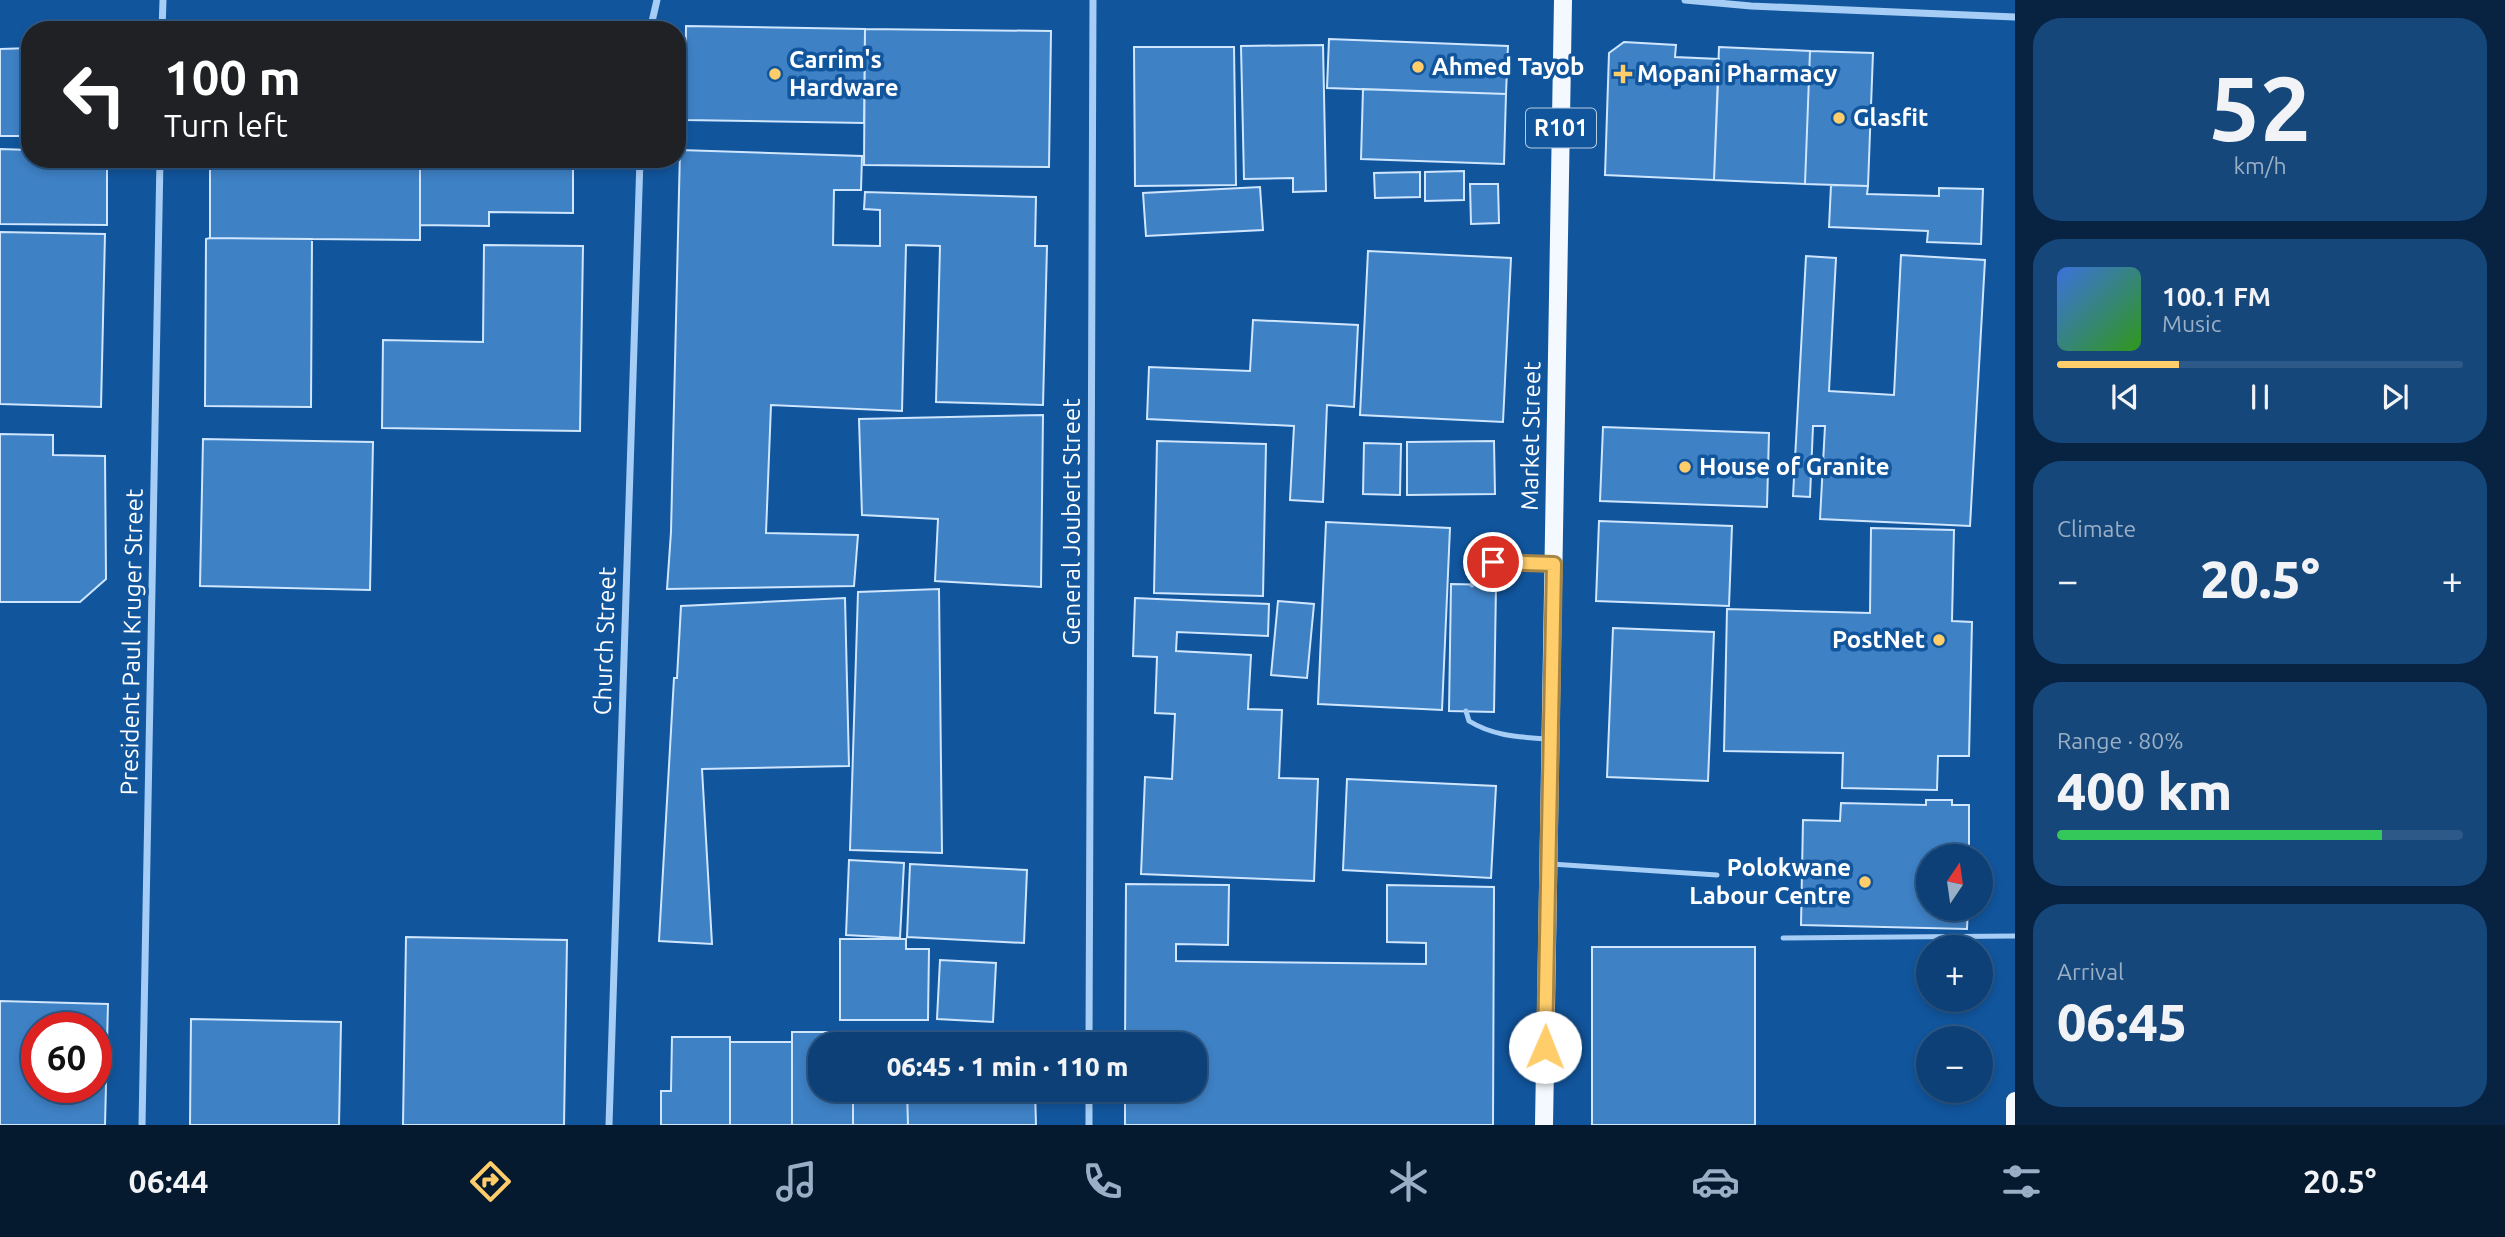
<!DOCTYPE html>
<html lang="en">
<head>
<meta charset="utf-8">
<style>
	:root { --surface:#0d4076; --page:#16477b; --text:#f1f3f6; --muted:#9aafc5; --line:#2d5988; --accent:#ffcd6a }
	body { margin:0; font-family:Ubuntu,sans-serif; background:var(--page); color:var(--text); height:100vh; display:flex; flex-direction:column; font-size:26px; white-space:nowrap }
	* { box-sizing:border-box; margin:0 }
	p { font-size:23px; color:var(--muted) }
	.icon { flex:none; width:38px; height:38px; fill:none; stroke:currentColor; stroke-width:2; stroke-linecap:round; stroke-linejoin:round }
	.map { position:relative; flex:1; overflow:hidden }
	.drawer { display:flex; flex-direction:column; gap:18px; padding:18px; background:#072341; width:490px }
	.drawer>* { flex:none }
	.guide { position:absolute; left:21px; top:21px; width:665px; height:147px; border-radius:28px; box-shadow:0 4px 10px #0003,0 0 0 2px var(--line); background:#202124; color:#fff; overflow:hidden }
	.needle { width:46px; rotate:13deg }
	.buttons { position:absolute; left:1916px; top:844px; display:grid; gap:14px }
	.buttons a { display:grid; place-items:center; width:77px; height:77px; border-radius:50%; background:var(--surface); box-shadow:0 4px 10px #0003,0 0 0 2px var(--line); font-size:35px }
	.speed { position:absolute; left:21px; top:1012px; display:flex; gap:14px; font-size:35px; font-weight:700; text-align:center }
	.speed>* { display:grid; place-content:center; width:91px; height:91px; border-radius:50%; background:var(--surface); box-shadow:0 4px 10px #0003,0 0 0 2px var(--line); line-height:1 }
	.speed .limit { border:10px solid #d22; background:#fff; color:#111 }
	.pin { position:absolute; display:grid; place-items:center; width:60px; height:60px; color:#fff; margin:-30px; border:4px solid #fff; border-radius:50%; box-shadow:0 2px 7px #0007 }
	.me { position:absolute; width:77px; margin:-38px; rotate:1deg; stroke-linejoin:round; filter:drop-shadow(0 0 5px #0008) }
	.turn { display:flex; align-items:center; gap:24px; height:147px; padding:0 28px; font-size:32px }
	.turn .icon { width:91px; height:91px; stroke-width:2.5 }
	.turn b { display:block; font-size:49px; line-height:60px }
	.big { font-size:52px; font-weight:800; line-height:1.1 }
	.drawer .tile { flex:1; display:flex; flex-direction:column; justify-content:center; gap:10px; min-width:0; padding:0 24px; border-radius:28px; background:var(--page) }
	.drawer .dial { align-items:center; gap:0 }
	.dial b { font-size:91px; line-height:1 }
	.song { display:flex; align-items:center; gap:21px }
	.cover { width:84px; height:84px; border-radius:10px; background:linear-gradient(135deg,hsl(220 70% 55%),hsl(110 70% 35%)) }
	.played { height:7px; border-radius:4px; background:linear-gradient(90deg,var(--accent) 30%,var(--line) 30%) }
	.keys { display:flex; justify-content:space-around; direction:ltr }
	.heat { display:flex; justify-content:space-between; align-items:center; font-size:38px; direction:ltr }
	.charge { height:10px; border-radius:5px; background:linear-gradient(90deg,#34c759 80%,var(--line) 0) }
	.trip { position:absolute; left:808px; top:1032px; width:399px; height:70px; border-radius:28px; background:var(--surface); box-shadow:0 4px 10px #0003,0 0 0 2px var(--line); font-weight:800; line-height:70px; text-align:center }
	.dock { display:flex; height:112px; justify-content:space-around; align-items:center; background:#051a2f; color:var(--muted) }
	.dock .icon { width:49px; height:49px }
	.dock .on { color:var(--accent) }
	.dock b { font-size:32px; color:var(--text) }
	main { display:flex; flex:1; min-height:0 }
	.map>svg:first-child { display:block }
	.building { fill:#3e81c5; stroke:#cfe6fe; stroke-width:2; fill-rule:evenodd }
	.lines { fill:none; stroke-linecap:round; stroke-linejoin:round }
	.lane { stroke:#a6cdf5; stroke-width:5 }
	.street { stroke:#a6cdf5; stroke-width:7 }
	.primary { stroke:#f4f9ff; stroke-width:18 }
	.route-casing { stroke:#a68545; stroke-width:18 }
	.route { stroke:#ffcd6a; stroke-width:12 }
	.poi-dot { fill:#ffcd6a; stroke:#11559d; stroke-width:2.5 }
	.labels { text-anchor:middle; stroke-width:7; stroke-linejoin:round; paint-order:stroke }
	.shield { fill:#11559d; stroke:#b8cce2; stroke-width:2 }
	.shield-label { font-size:23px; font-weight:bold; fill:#fff }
	.poi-label { font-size:24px; font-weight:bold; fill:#fff; stroke:#11559d; text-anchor:start }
	.street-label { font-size:24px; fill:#fff; stroke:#11559d }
</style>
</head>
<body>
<main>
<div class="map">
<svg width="2015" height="1125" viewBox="0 0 2015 1125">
	<rect width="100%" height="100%" fill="#11559d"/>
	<!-- building -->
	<path class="building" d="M686,26L865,29L864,123L685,120Z
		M865,29L1051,31L1049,167L864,165Z
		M1329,39L1508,46L1506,94L1327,88Z
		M1624,42L1676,45L1675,57L1719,59L1714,180L1605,175L1609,53Z
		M1323,45L1326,191L1293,192V178L1244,179L1241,46Z
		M1134,47H1234L1236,185L1135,186Z
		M1719,47L1810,51L1805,184L1714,180Z
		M30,48V136H0V49Z
		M1810,51L1873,53L1868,186L1805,184Z
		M1363,89L1506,94L1504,164L1361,159Z
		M0,149L30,150V159H107V225L0,224Z
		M680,150L862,156L861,190H834L833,245L880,246V210L864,209L865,192L1036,197L1035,246H1047L1043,405L936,402L940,246L906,245L902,411L771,405L766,533L858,535L854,586L667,589L671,532Z
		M210,159H420V240L210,238Z
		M420,159H573V213L489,212V226L420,225Z
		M1464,171V200L1425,201V172Z
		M1420,172V197L1375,198L1374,173Z
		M1470,184H1498L1499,223L1471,224Z
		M1831,185L1868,186L1867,194L1939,196V188L1983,189L1981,244L1927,242L1928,231L1829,227Z
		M1260,187L1263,230L1146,236L1143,193Z
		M0,232L105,234L101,407L0,404Z
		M210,238L312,239L311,407L205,406L206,239Z
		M484,245L583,246L580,431L382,428L383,340L483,342Z
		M1368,251L1511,258L1503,422L1360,415Z
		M1901,255L1985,260L1970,526L1820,519L1825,426H1813L1810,497L1793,496L1806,256L1836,258L1829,391L1894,395Z
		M1253,320L1358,325L1354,407L1327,405L1323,502L1290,500L1294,426L1147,419L1149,367L1250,371Z
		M1043,415L1041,587L935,581L938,519L862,515L859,419Z
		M1603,427L1769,433L1767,507L1600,501Z
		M0,434L53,435V455L105,456L106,579L80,602H0Z
		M203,439L373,442L370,590L200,586Z
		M1157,441L1266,444L1263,596L1154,593Z
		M1494,441L1495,494L1407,495V442Z
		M1364,443L1401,444L1400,495L1363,494Z
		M1599,521L1732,526L1729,606L1596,601Z
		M1326,522L1450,528L1442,710L1318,704Z
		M1871,528L1954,530L1952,621L1972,622L1969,756H1938L1937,790L1842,788L1843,753L1724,751L1727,609L1870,613Z
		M1451,584L1496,585L1494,712L1449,711Z
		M939,589L942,853L850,850L858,592Z
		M845,598L849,766L702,769L712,944L659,941L674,678H677L681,606Z
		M1135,598L1269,604L1268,636L1177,632L1176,651L1251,655L1248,709L1282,710L1279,778L1318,779L1314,881L1141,874L1145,777L1172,779L1175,714L1155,713L1157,657L1133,656Z
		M1278,601L1314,604L1307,678L1271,675Z
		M1613,628L1714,632L1708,781L1607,777Z
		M1347,779L1496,786L1491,878L1343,870Z
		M1926,800H1952V805H1969V856H1928V908H1968L1967,929L1801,925L1803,820L1840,821L1841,803L1926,805Z
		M849,860L904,863L900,938L846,935Z
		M910,864L1027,870L1024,943L907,937Z
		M1126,884L1229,885L1228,945L1176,944V961L1426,964V943L1387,942V885L1494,887L1493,1125H1125V1090H1195V1045H1125Z
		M406,937L567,940L564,1125H403Z
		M840,939H906V949H929L928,1020H840Z
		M1592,947H1755V1125H1592Z
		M940,960L996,963L993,1022L937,1019Z
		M0,1001L108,1004L105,1125H0ZM37,1027H96V1087H37Z
		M191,1019L341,1022L339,1125H190Z
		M792,1032H852L853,1045H821V1090H853V1125H792Z
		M1024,1033V1045H907L906,1035Z
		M672,1037H730V1125H661V1091H671Z
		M853,1041H907V1045H853Z
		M730,1042H792V1125H730Z
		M853,1090H907L908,1125H853Z
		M907,1090H1035L1036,1125H908Z"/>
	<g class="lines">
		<!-- lane -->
		<path class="lane" d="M1472,585L1480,567L1493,562L1550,564
			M1466,711L1469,721C1493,736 1519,737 1547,739
			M1551,864L1717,875
			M1783,938L2015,936"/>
		<!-- street -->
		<path class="street" d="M1685,0L1751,6L2015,17
			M162,30L163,0
			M650,30L657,0
			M1089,1045L1093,0
			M142,1125L160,159
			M609,1125L640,159
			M1089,1125V1090"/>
		<!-- primary -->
		<path class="primary" d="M1544,1125L1563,0
			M2015,1125V1101"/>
	</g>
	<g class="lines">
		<!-- route casing -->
		<g class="route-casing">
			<path id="route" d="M1493,562L1554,564L1545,1047"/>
		</g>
		<!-- route -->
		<use href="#route" class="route"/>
	</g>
	<!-- markers -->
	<g class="poi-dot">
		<circle cx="1418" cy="67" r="7"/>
		<circle cx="775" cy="74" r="7"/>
		<path d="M1619.5 63.5h7v7h7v7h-7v7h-7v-7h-7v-7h7z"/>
		<circle cx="1839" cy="118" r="7"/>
		<circle cx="1685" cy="467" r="7"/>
		<circle cx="1939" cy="640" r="7"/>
		<circle cx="1865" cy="882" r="7"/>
	</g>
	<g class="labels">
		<!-- shield labels -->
		<rect class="shield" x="1526" y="108.5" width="70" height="39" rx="5"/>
		<g class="shield-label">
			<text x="1561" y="136">R101</text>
		</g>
		<!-- poi labels -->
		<g class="poi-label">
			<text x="789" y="68">Carrim's<tspan x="789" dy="28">Hardware</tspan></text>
			<text x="1432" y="75">Ahmed Tayob</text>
			<text x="1637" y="82">Mopani Pharmacy</text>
			<text x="1853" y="126">Glasfit</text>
			<text x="1699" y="475">House of Granite</text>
			<text x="1925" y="648" text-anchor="end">PostNet</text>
			<text x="1851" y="876" text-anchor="end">Polokwane<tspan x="1851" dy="28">Labour Centre</tspan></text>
		</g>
		<!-- street labels -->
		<g class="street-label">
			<text transform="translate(1531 436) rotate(-89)" y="8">Market Street</text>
			<text transform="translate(1072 522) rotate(-90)" y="8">General Joubert Street</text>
			<text transform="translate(605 641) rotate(-88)" y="8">Church Street</text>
			<text transform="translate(132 642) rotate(-89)" y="8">President Paul Kruger Street</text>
		</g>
	</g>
</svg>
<div class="buttons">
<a><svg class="needle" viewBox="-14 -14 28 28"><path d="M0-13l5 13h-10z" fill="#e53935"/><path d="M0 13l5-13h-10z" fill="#9aafc5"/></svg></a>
<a>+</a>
<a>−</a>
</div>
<div class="speed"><div class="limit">60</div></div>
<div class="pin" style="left:1493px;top:562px;background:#d93025"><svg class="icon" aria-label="arrive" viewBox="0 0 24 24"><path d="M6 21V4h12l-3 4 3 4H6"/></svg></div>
<svg class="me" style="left:1545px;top:1047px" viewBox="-20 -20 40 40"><circle r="19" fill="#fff"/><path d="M0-13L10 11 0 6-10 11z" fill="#ffcd6a"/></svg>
<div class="trip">06:45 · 1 min · 110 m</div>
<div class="guide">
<div class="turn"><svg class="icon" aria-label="left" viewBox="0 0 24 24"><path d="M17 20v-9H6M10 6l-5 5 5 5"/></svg><div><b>100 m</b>Turn left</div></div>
</div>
</div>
<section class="drawer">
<div class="tile dial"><b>52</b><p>km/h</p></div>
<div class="tile">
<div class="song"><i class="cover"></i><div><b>100.1 FM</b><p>Music</p></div></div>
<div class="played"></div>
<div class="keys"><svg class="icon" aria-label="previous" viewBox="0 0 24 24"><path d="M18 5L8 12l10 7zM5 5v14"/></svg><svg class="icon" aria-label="pause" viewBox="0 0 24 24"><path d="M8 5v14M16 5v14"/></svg><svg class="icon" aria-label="next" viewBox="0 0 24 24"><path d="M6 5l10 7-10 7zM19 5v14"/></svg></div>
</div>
<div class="tile"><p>Climate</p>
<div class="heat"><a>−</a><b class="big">20.5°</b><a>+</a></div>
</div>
<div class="tile"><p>Range · 80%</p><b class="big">400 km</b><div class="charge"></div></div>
<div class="tile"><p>Arrival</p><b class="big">06:45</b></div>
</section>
</main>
<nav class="dock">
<b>06:44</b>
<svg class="icon on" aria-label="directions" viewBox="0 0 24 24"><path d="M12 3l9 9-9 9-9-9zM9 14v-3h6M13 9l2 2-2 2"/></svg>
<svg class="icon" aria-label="music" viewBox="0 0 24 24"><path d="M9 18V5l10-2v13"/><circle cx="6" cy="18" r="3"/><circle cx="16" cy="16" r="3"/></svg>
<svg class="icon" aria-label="phone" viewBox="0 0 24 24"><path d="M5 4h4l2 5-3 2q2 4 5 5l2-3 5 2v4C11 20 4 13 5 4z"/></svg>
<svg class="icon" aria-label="climate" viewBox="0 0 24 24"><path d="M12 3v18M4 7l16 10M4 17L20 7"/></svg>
<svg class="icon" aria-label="car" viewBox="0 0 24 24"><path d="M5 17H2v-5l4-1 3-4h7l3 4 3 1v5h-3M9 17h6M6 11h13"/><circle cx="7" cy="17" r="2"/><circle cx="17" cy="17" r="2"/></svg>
<svg class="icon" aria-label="filters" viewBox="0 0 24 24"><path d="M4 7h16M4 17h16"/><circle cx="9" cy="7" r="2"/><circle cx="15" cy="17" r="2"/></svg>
<b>20.5°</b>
</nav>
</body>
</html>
